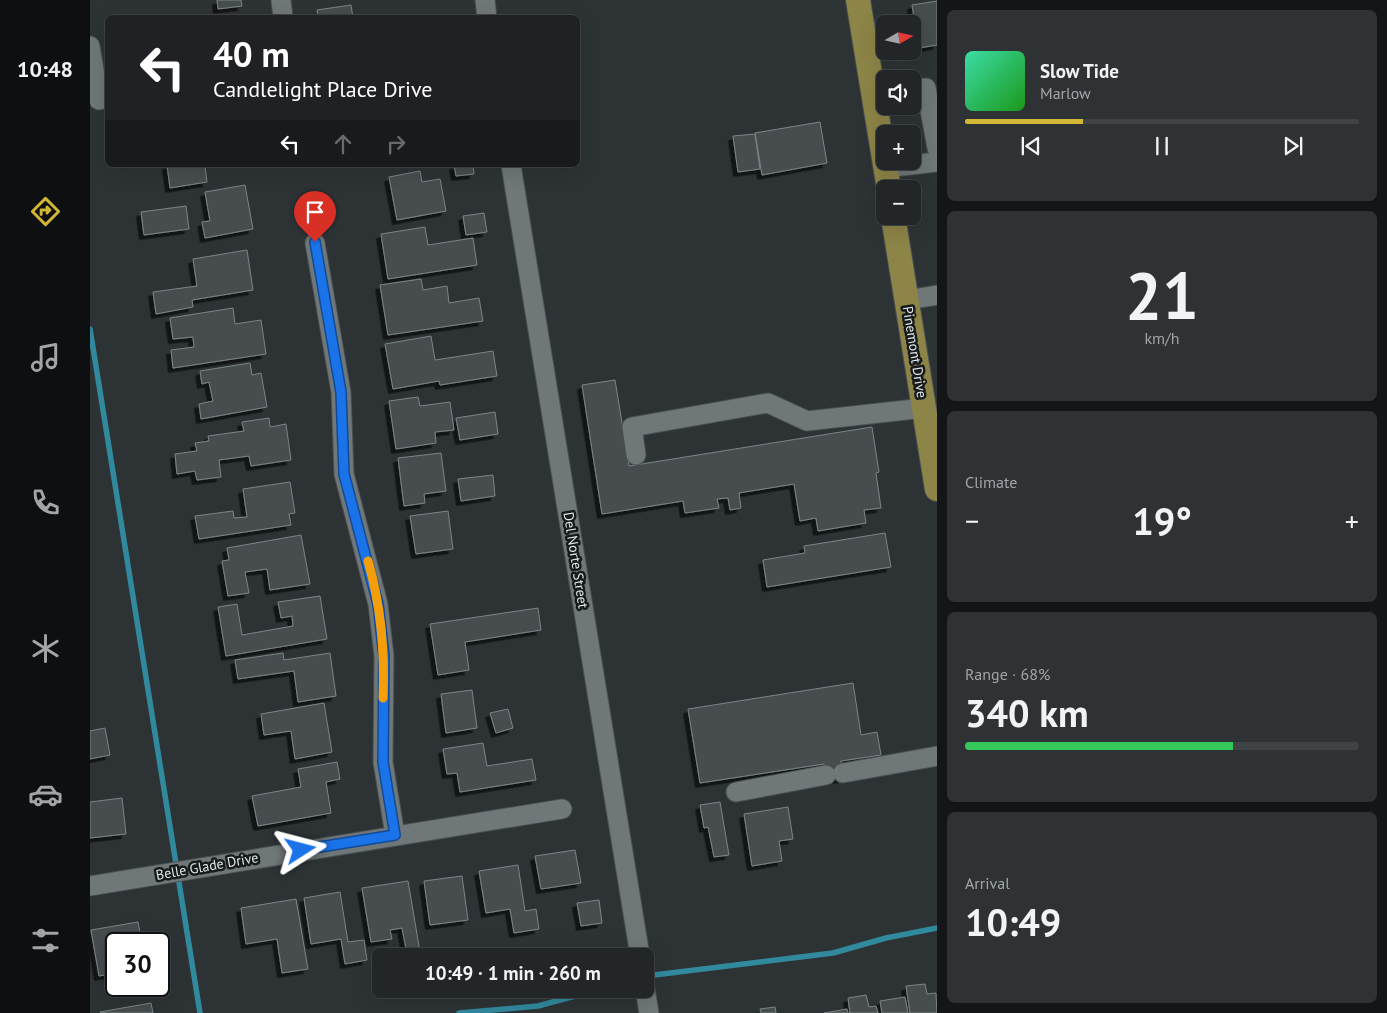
<!DOCTYPE html>
<html lang="en">
<head>
<meta charset="utf-8">
<style>
	:root { --surface:#222628; --page:#2e3234; --text:#f1f3f6; --muted:#a2a5a8; --line:#3f4345; --accent:#d2b736 }
	body { margin:0; font-family:"PT Sans",sans-serif; background:var(--page); color:var(--text); height:100vh; display:flex; flex-direction:column; font-size:19px; white-space:nowrap }
	* { box-sizing:border-box; margin:0 }
	p { font-size:16px; color:var(--muted) }
	.icon { flex:none; width:28px; height:28px; fill:none; stroke:currentColor; stroke-width:2; stroke-linecap:round; stroke-linejoin:round }
	.map { position:relative; flex:1; overflow:hidden }
	.drawer { display:flex; flex-direction:column; gap:10px; padding:10px; background:#131516; width:450px }
	.drawer>* { flex:none }
	.hud { position:absolute; left:15px; top:15px; width:475px; height:152px; border-radius:8px; box-shadow:0 5px 20px #0002,0 0 0 1px var(--line); background:#202124; color:#fff; overflow:hidden }
	.needle { width:32px; rotate:81deg }
	.controls { position:absolute; left:786px; top:15px; display:grid; gap:10px }
	.controls a { display:grid; place-items:center; width:45px; height:45px; border-radius:8px; background:var(--surface); box-shadow:0 5px 20px #0002,0 0 0 1px var(--line); font-size:25px }
	.speed { position:absolute; left:15px; top:932px; display:flex; gap:10px; font-size:25px; font-weight:700; text-align:center }
	.speed>* { display:grid; place-content:center; width:65px; height:65px; border-radius:50%; background:var(--surface); box-shadow:0 5px 20px #0002,0 0 0 1px var(--line); line-height:1 }
	.speed .limit { border:2px solid #111; border-radius:8px; background:#fff; color:#111 }
	.pin { position:absolute; display:grid; place-items:center; width:42px; height:42px; color:#fff; margin:-51px -21px; border-radius:50% 50% 50% 0; rotate:-45deg; box-shadow:0 0 5px #0007 }
	.pin .icon { rotate:45deg }
	.me { position:absolute; width:55px; margin:-28px; rotate:81deg; stroke-linejoin:round; filter:drop-shadow(0 0 4px #0008) }
	.turn { display:flex; align-items:center; gap:18px; height:105px; padding:0 25px; font-size:22px }
	.turn .icon { width:65px; height:65px; stroke-width:2.5 }
	.turn b { display:block; font-size:35px; line-height:42px }
	.lanes { display:flex; align-items:center; height:48px; padding:0 25px; background:#0003; justify-content:center; gap:25px; direction:ltr }
	.lanes .off { opacity:.35 }
	.big { font-size:38px; font-weight:700; line-height:1.1 }
	.drawer .widget { flex:1; display:flex; flex-direction:column; justify-content:center; gap:8px; min-width:0; padding:0 18px; border-radius:8px; background:var(--page) }
	.drawer .dial { align-items:center; gap:0 }
	.dial b { font-size:65px; line-height:1 }
	.song { display:flex; align-items:center; gap:15px }
	.cover { width:60px; height:60px; border-radius:8px; background:linear-gradient(135deg,hsl(160 70% 55%),hsl(120 70% 35%)) }
	.played { height:5px; border-radius:2px; background:linear-gradient(90deg,var(--accent) 30%,var(--line) 30%) }
	.keys { display:flex; justify-content:space-around; direction:ltr }
	.heat { display:flex; justify-content:space-between; align-items:center; font-size:28px; direction:ltr }
	.charge { height:8px; border-radius:4px; background:linear-gradient(90deg,#34c759 68%,var(--line) 0) }
	.trip { position:absolute; left:282px; top:948px; width:282px; height:50px; border-radius:8px; background:var(--surface); box-shadow:0 5px 20px #0002,0 0 0 1px var(--line); font-weight:700; line-height:50px; text-align:center }
	main { display:flex; flex:1; min-height:0 }
	.tabs { display:flex; flex-direction:column; width:90px; justify-content:space-around; align-items:center; background:#0e0f10; color:var(--muted) }
	.tabs .icon { width:35px; height:35px }
	.tabs .on { color:var(--accent) }
	.tabs b { font-size:22px; color:var(--text) }
	.map>svg:first-child { display:block }
	.lines { fill:none; stroke-linecap:round; stroke-linejoin:round }
	.stream { stroke:#31899e; stroke-width:5.5 }
	.building { fill:#474e50; stroke:#7c8486; filter:url(#shadow) }
	.minor-casing { stroke:#4a5052; stroke-width:21 }
	.major-casing { stroke:#4a5052; stroke-width:26 }
	.minor { stroke:#6f7779; stroke-width:19 }
	.major { stroke:#8d8447; stroke-width:24 }
	.route-casing { stroke:#114b97; stroke-width:12 }
	.route { stroke:#1a73e8; stroke-width:9 }
	.slow { stroke:#f59e0b; stroke-width:9 }
	.labels { text-anchor:middle; stroke-width:5; stroke-linejoin:round; paint-order:stroke }
	.street-label { font-size:14px; fill:#e1e6e7; stroke:#171a1b }
</style>
</head>
<body>
<main>
<nav class="tabs">
<b>10:48</b>
<svg class="icon on" aria-label="directions" viewBox="0 0 24 24"><path d="M12 3l9 9-9 9-9-9zM9 14v-3h6M13 9l2 2-2 2"/></svg>
<svg class="icon" aria-label="music" viewBox="0 0 24 24"><path d="M9 18V5l10-2v13"/><circle cx="6" cy="18" r="3"/><circle cx="16" cy="16" r="3"/></svg>
<svg class="icon" aria-label="phone" viewBox="0 0 24 24"><path d="M5 4h4l2 5-3 2q2 4 5 5l2-3 5 2v4C11 20 4 13 5 4z"/></svg>
<svg class="icon" aria-label="climate" viewBox="0 0 24 24"><path d="M12 3v18M4 7l16 10M4 17L20 7"/></svg>
<svg class="icon" aria-label="car" viewBox="0 0 24 24"><path d="M5 17H2v-5l4-1 3-4h7l3 4 3 1v5h-3M9 17h6M6 11h13"/><circle cx="7" cy="17" r="2"/><circle cx="17" cy="17" r="2"/></svg>
<svg class="icon" aria-label="filters" viewBox="0 0 24 24"><path d="M4 7h16M4 17h16"/><circle cx="9" cy="7" r="2"/><circle cx="15" cy="17" r="2"/></svg>
</nav>
<div class="map">
<svg width="847" height="1013" viewBox="0 0 847 1013">
	<defs>
		<filter id="shadow"><feDropShadow dx="-4.5" dy="4.5" stdDeviation="0" flood-color="#0009"/></filter>
	</defs>
	<rect width="100%" height="100%" fill="#2d3335"/>
	<g class="lines">
		<!-- stream -->
		<path class="stream" d="M0,329L110,1013
			M556,976L743,953L796,938L847,928
			M369,1013L448,1006L511,989"/>
	</g>
	<!-- building -->
	<path class="building" d="M127,0H151L152,6L128,9Z
		M847,1V45L829,48L822,5Z
		M261,5L263,18H228L227,10Z
		M730,122L737,163L672,175L665,133Z
		M665,134L670,169L648,172L643,136Z
		M77,165H120L115,166L117,182L80,188Z
		M364,165H383L384,174L366,176Z
		M330,171L332,182L350,179L356,211L307,220L299,177Z
		M155,185L163,229L115,238L112,222L120,221L115,192Z
		M96,206L99,229L54,235L51,212Z
		M394,213L397,232L376,235L373,216Z
		M335,227L338,245L383,238L387,265L298,279L291,234Z
		M157,250L163,290L102,300L103,307L66,314L63,292L107,286L103,259Z
		M331,279L333,290L357,286L359,303L389,298L393,321L298,335L290,285Z
		M143,308L145,324L171,320L176,354L83,368L81,350L104,347L103,337L83,339L80,318Z
		M341,336L345,360L403,351L407,376L350,385L349,381L303,389L295,344Z
		M160,363L162,375L171,373L177,407L111,419L109,404L123,401L119,382L112,384L110,371Z
		M525,380L539,466L782,427L789,472L786,473L791,508L774,510L776,523L728,531L726,518L710,521L704,484L649,493L651,508L640,510L638,498L627,499L629,508L595,513L593,501L512,514L492,385Z
		M328,397L330,406L360,402L364,430L345,432L346,443L306,449L299,401Z
		M405,412L408,434L370,440L366,418Z
		M179,418L180,427L196,424L201,460L161,466L159,456L129,460L131,477L107,480L105,471L87,474L85,454L107,451L105,443L119,441L118,436L154,431L152,422Z
		M351,453L356,491L334,494L335,503L314,506L308,458Z
		M403,475L405,496L371,501L368,479Z
		M200,482L205,513L199,514L201,525L109,539L105,516L143,511L144,518L157,517L153,489Z
		M358,511L363,549L326,554L320,516Z
		M795,533L801,567L677,587L673,560L715,553L714,546Z
		M211,535L220,584L180,590L177,569L155,572L159,593L138,596L132,561L139,560L137,548Z
		M230,596L237,639L136,656L128,607L147,604L152,635L203,626L202,616L191,618L188,602Z
		M448,608L451,630L375,642L379,670L348,675L340,624Z
		M193,653L194,660L240,653L246,696L208,702L204,671L148,679L145,660Z
		M763,683L771,735L787,732L791,755L751,761L753,778L737,781L734,764L610,783L598,709Z
		M382,690L387,728L356,733L351,694Z
		M234,703L242,752L205,759L201,731L174,735L171,714Z
		M418,709L423,728L406,733L400,713Z
		M15,728L20,755L0,759V731Z
		M393,743L397,766L442,759L446,780L370,792L367,773L357,774L353,749Z
		M247,762L250,779L236,782L241,813L168,826L162,796L211,787L208,769Z
		M32,798L36,834L0,838V802Z
		M630,802L639,855L624,857L618,827L614,828L610,805Z
		M698,807L703,839L689,841L692,861L662,866L654,814Z
		M485,850L491,883L451,889L445,856Z
		M428,865L435,911L446,909L449,929L424,933L420,909L396,913L389,871Z
		M372,876L378,920L340,925L334,881Z
		M318,881L330,952L317,954L312,928L300,930L302,939L281,942L272,888Z
		M250,892L258,942L274,940L277,960L255,964L251,939L221,944L214,898Z
		M206,899L218,969L192,973L187,939L156,944L151,908Z
		M509,900L512,923L491,926L487,903Z
		M48,922L52,944H26V973L9,976L1,930Z
		M835,984L837,994L846,993L847,1013H820L816,986Z
		M776,995L779,1007L786,1006L788,1013H760L758,998Z
		M815,997L818,1013H792L790,1001Z
		M61,1003L63,1013H11L10,1012Z
		M685,1007L686,1013H671L670,1009Z
		M757,1009L758,1013H734Z"/>
	<g class="lines">
		<!-- minor casing -->
		<g class="minor-casing">
			<path id="minor" d="M191,0L193,18
				M395,0L397,18
				M0,46L9,100L18,98
				M822,90L836,88L847,148
				M421,165L550,956
				M795,168L847,162
				M225,243L251,392L254,474L288,604L294,656L293,762L305,835
				M817,300L847,295
				M546,455L542,427L678,403L717,421L834,408
				M753,773L847,756
				M646,792L736,775
				M0,886L472,809
				M555,989L559,1013"/>
		</g>
		<!-- major casing -->
		<g class="major-casing">
			<path id="major" d="M768,0L799,189
				M803,216L847,489"/>
		</g>
		<!-- minor -->
		<use href="#minor" class="minor"/>
		<!-- major -->
		<use href="#major" class="major"/>
	</g>
	<g class="lines">
		<!-- route casing -->
		<g class="route-casing">
			<path id="route" d="M211,850L305,835L293,762L294,656L288,604L254,474L251,392L225,242"/>
		</g>
		<!-- route -->
		<use href="#route" class="route"/>
		<!-- slow -->
		<path class="slow" d="M278,561C291,606 295,652 293,698"/>
	</g>
	<g class="labels">
		<!-- street labels -->
		<g class="street-label">
			<text transform="translate(825 352) rotate(81)" y="5">Pinemont Drive</text>
			<text transform="translate(486 560) rotate(81)" y="5">Del Norte Street</text>
			<text transform="translate(117 866) rotate(-10)" y="5">Belle Glade Drive</text>
		</g>
	</g>
</svg>
<div class="controls">
<a><svg class="needle" viewBox="-14 -14 28 28"><path d="M0-13l5 13h-10z" fill="#e53935"/><path d="M0 13l5-13h-10z" fill="#a2a5a8"/></svg></a>
<a><svg class="icon" aria-label="sound" viewBox="0 0 24 24"><path d="M4 9h4l5-4v14l-5-4H4zM17 9q2 3 0 6"/></svg></a>
<a>+</a>
<a>−</a>
</div>
<div class="speed"><div class="limit">30</div></div>
<div class="pin" style="left:225px;top:242px;background:#d93025"><svg class="icon" aria-label="arrive" viewBox="0 0 24 24"><path d="M6 21V4h12l-3 4 3 4H6"/></svg></div>
<svg class="me" style="left:211px;top:850px" viewBox="-20 -20 40 40"><path d="M0-17L14 15 0 8-14 15z" fill="#1a73e8" stroke="#fff" stroke-width="4"/></svg>
<div class="trip">10:49 · 1 min · 260 m</div>
<div class="hud">
<div class="turn"><svg class="icon" aria-label="left" viewBox="0 0 24 24"><path d="M17 20v-9H6M10 6l-5 5 5 5"/></svg><div><b>40 m</b>Candlelight Place Drive</div></div>
<div class="lanes"><svg class="icon" aria-label="left" viewBox="0 0 24 24"><path d="M17 20v-9H6M10 6l-5 5 5 5"/></svg><svg class="icon off" aria-label="ahead" viewBox="0 0 24 24"><path d="M12 20V5M6 11l6-6 6 6"/></svg><svg class="icon off" aria-label="right" viewBox="0 0 24 24"><path d="M7 20v-9h11M14 6l5 5-5 5"/></svg></div>
</div>
</div>
<section class="drawer">
<div class="widget">
<div class="song"><i class="cover"></i><div><b>Slow Tide</b><p>Marlow</p></div></div>
<div class="played"></div>
<div class="keys"><svg class="icon" aria-label="previous" viewBox="0 0 24 24"><path d="M18 5L8 12l10 7zM5 5v14"/></svg><svg class="icon" aria-label="pause" viewBox="0 0 24 24"><path d="M8 5v14M16 5v14"/></svg><svg class="icon" aria-label="next" viewBox="0 0 24 24"><path d="M6 5l10 7-10 7zM19 5v14"/></svg></div>
</div>
<div class="widget dial"><b>21</b><p>km/h</p></div>
<div class="widget"><p>Climate</p>
<div class="heat"><a>−</a><b class="big">19°</b><a>+</a></div>
</div>
<div class="widget"><p>Range · 68%</p><b class="big">340 km</b><div class="charge"></div></div>
<div class="widget"><p>Arrival</p><b class="big">10:49</b></div>
</section>
</main>
</body>
</html>
